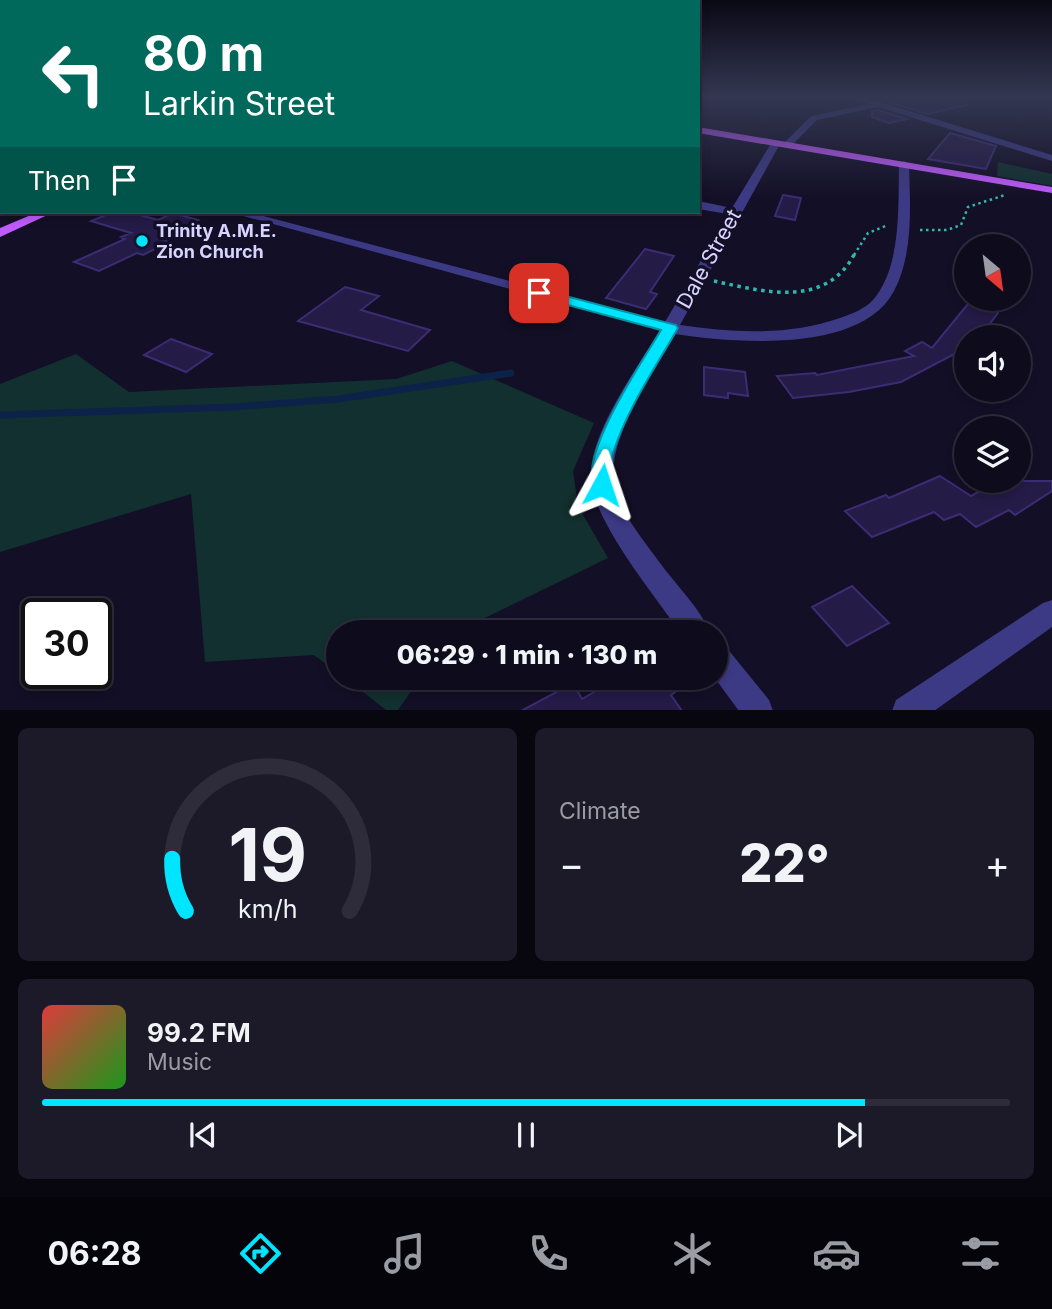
<!DOCTYPE html>
<html lang="en">
<head>
<meta charset="utf-8">
<style>
	:root { --surface:#0e0b1c; --page:#1c1929; --text:#f1f3f6; --muted:#9b9ba3; --line:#2e2b3b; --accent:#00e5ff }
	body { margin:0; font-family:Inter,sans-serif; background:var(--page); color:var(--text); height:100vh; display:flex; flex-direction:column; font-size:26px; white-space:nowrap }
	* { box-sizing:border-box; margin:0 }
	p { font-size:23px; color:var(--muted) }
	.icon { flex:none; width:38px; height:38px; fill:none; stroke:currentColor; stroke-width:2; stroke-linecap:round; stroke-linejoin:round }
	.map { position:relative; height:710px; overflow:hidden }
	.panel { display:flex; flex-direction:column; gap:18px; padding:18px; background:#08060f; flex:1 }
	.panel>* { flex:none }
	.top-card { position:absolute; left:0px; top:0px; width:700px; height:214px; box-shadow:0 4px 10px #0003,0 0 0 2px var(--line); background:#00695c; color:#fff; overflow:hidden }
	.needle { width:46px; rotate:151deg }
	.buttons { position:absolute; left:954px; top:234px; display:grid; gap:14px }
	.buttons a { display:grid; place-items:center; width:77px; height:77px; border-radius:50%; background:var(--surface); box-shadow:0 4px 10px #0003,0 0 0 2px var(--line); font-size:35px }
	.speed { position:absolute; left:21px; top:598px; display:flex; gap:14px; font-size:35px; font-weight:700; text-align:center }
	.speed>* { display:grid; place-content:center; width:91px; height:91px; border-radius:50%; background:var(--surface); box-shadow:0 4px 10px #0003,0 0 0 2px var(--line); line-height:1 }
	.speed .limit { border:4px solid #111; border-radius:10px; background:#fff; color:#111 }
	.pin { position:absolute; display:grid; place-items:center; width:60px; height:60px; color:#fff; margin:-30px; border-radius:14px; box-shadow:0 4px 10px #0006 }
	.me { position:absolute; width:77px; margin:-38px; rotate:5deg; stroke-linejoin:round; filter:drop-shadow(0 0 5px #0008) }
	.turn { display:flex; align-items:center; gap:24px; height:147px; padding:0 28px; font-size:32px }
	.turn .icon { width:91px; height:91px; stroke-width:2.5 }
	.turn b { display:block; font-size:49px; line-height:60px }
	.then { display:flex; align-items:center; height:66px; padding:0 28px; background:#0003; gap:14px; font-size:26px }
	.big { font-size:52px; font-weight:800; line-height:1.1 }
	.panel .tile { flex:1; display:flex; flex-direction:column; justify-content:center; gap:10px; min-width:0; padding:0 24px; border-radius:10px; background:var(--page) }
	.panel .dial { align-items:center; gap:0 }
	.dial svg { height:182px; overflow:visible; fill:none; stroke:var(--line); stroke-width:7; stroke-linecap:round; text-anchor:middle }
	.dial text { fill:var(--text); stroke:none }
	.song { display:flex; align-items:center; gap:21px }
	.cover { width:84px; height:84px; border-radius:10px; background:linear-gradient(135deg,hsl(0 70% 55%),hsl(120 70% 35%)) }
	.played { height:7px; border-radius:4px; background:linear-gradient(90deg,var(--accent) 85%,var(--line) 85%) }
	.keys { display:flex; justify-content:space-around; direction:ltr }
	.heat { display:flex; justify-content:space-between; align-items:center; font-size:38px; direction:ltr }
	.panel .tiles { flex:1; display:grid; gap:18px; grid-template-columns:1fr 1fr }
	.tile:last-child { grid-column:span 2 }
	.trip { position:absolute; left:326px; top:620px; width:402px; height:70px; border-radius:35px; background:var(--surface); box-shadow:0 4px 10px #0003,0 0 0 2px var(--line); font-weight:800; line-height:70px; text-align:center }
	.tabs { display:flex; height:112px; justify-content:space-around; align-items:center; background:#06040b; color:var(--muted) }
	.tabs .icon { width:49px; height:49px }
	.tabs .active { color:var(--accent) }
	.tabs b { font-size:32px; color:var(--text) }
	.map>svg:first-child { display:block }
	.green { fill:#12302f }
	.lines { fill:none; stroke-linecap:round; stroke-linejoin:round }
	.stream { stroke:#0c2248; stroke-width:7 }
	.building { fill:#241b47; stroke:#3b2d73; stroke-width:2 }
	.path-far1 { stroke:#2fb8b0; stroke-width:2.5; stroke-dasharray:2.5 3.5; stroke-linecap:butt }
	.path { stroke:#2fb8b0; stroke-width:3.5; stroke-dasharray:3.5 4.5; stroke-linecap:butt }
	.minor { fill:#3d3a85; fill-rule:evenodd }
	.major { fill:#c25bff; fill-rule:evenodd }
	.route { fill:#00e5ff; stroke:#0095a6; stroke-width:2 }
	.poi-dot { fill:#00e5ff; stroke:#130f26; stroke-width:2.5 }
	.labels { text-anchor:middle; stroke-width:7; stroke-linejoin:round; paint-order:stroke }
	.far-poi-label { font-size:18px; font-weight:bold; fill:#d9d4ff; stroke:#130f26; text-anchor:start }
	.street-label { font-size:21px; fill:#d9d4ff; stroke:#130f26 }
</style>
</head>
<body>
<div class="map">
<svg width="1052" height="711" viewBox="0 0 1052 711">
	<rect width="100%" height="100%" fill="#130f26"/>
	<!-- green -->
	<path class="green" d="M998,162L1052,174V186L997,176Z
		M76,354L129,392L396,379L452,361L594,423L573,471L578,506L608,558L456,632H338V673L314,655L205,662L191,494L0,552V384Z
		M344,677H421L398,710H386Z"/>
	<g class="lines">
		<!-- stream -->
		<path class="stream" d="M0,415L233,407L338,399L511,373"/>
	</g>
	<!-- building -->
	<path class="building" d="M876,98H966L967,105L927,114Z
		M878,110L907,119L889,123L872,117V111Z
		M950,133L996,146L986,169L928,159Z
		M783,195L801,198L795,220L775,216Z
		M113,212H129L158,220L173,213L198,220L159,239L169,242L143,255L137,253L99,271L74,262L125,239L121,237L131,233L91,221Z
		M645,249L674,256L650,292L657,294L646,309L606,298Z
		M345,287L379,296L361,310L430,330L408,351L298,321Z
		M972,299H999L998,313L979,338H966V348L901,382L849,392L793,398L777,376L815,373L817,375L914,356L905,351L922,342L932,348Z
		M171,339L212,354L186,372L144,355Z
		M704,367L745,372L748,396L728,393V398L704,395Z
		M940,476L971,496L997,481H1052V491L1015,515L1009,510L976,527L960,514L944,520L934,512L872,537L845,511L886,495L889,498Z
		M852,586L889,623L847,646L812,607Z
		M620,677H669L678,690L671,695L682,711H521L573,683L582,699Z"/>
	<g class="lines">
		<!-- path-far1 -->
		<path class="path-far1" d="M920,230H947L961,225L968,207L1005,195
			M854,255L868,233L888,225"/>
		<!-- path -->
		<path class="path" d="M714,281C765,292 826,309 855,253"/>
		<!-- minor -->
		<path class="minor" d="M854,98H867L1052,155V161L878,107L817,120L791,146L783,144L811,116L869,104Z
			M0,100H2V104H0Z
			M773,140L781,142L680,325C734,333 788,336 840,318C851,314 865,309 873,300C902,266 898,206 899,164L904,161L909,164C910,205 914,253 894,291C861,354 734,343 675,334C652,375 599,447 617,495C626,520 645,542 660,563C676,585 699,607 710,632H680C655,596 594,522 591,480C588,434 637,369 660,330L229,212H248L665,322L728,214L698,209V201L732,208Z
			M0,165H2V171H0Z
			M1052,600V627L934,711H892L896,700L1043,603Z
			M716,643L726,647L769,700L773,711H739L714,677Z"/>
		<!-- major -->
		<path class="major" d="M698,127L1052,187V193L698,133Z
			M38,212H54L0,237V228Z"/>
	</g>
	<!-- sky -->
	<linearGradient id="sky" x2="0" y2="1"><stop stop-color="#0a0815"/><stop offset="0.49" stop-color="#333752"/><stop offset="1" stop-color="#333752" stop-opacity="0"/></linearGradient>
	<rect width="1052" height="198" fill="url(#sky)"/>
	<!-- route -->
	<path class="route" d="M539,289L676,325L678,328C655,368 627,409 613,453C610,466 615,479 609,491L602,493L595,491C576,457 643,361 661,330L534,296L532,293Z"/>
	<!-- markers -->
	<circle class="poi-dot" cx="142" cy="241" r="7"/>
	<g class="labels">
		<!-- far-poi labels -->
		<g class="far-poi-label">
			<text x="156" y="237">Trinity A.M.E.<tspan x="156" dy="21">Zion Church</tspan></text>
		</g>
		<!-- street labels -->
		<g class="street-label">
			<text transform="translate(709 259) rotate(-61)" y="7">Dale Street</text>
		</g>
	</g>
</svg>
<div class="buttons">
<a><svg class="needle" viewBox="-14 -14 28 28"><path d="M0-13l5 13h-10z" fill="#e53935"/><path d="M0 13l5-13h-10z" fill="#9b9ba3"/></svg></a>
<a><svg class="icon" aria-label="sound" viewBox="0 0 24 24"><path d="M4 9h4l5-4v14l-5-4H4zM17 9q2 3 0 6"/></svg></a>
<a><svg class="icon" aria-label="layers" viewBox="0 0 24 24"><path d="M12 4l9 5-9 5-9-5zM3 14l9 5 9-5"/></svg></a>
</div>
<div class="speed"><div class="limit">30</div></div>
<div class="pin" style="left:539px;top:293px;background:#d93025"><svg class="icon" aria-label="arrive" viewBox="0 0 24 24"><path d="M6 21V4h12l-3 4 3 4H6"/></svg></div>
<svg class="me" style="left:602px;top:485px" viewBox="-20 -20 40 40"><path d="M0-17L14 15 0 8-14 15z" fill="#00e5ff" stroke="#fff" stroke-width="4"/></svg>
<div class="trip">06:29 · 1 min · 130 m</div>
<div class="top-card">
<div class="turn"><svg class="icon" aria-label="left" viewBox="0 0 24 24"><path d="M17 20v-9H6M10 6l-5 5 5 5"/></svg><div><b>80 m</b>Larkin Street</div></div>
<div class="then">Then<svg class="icon" aria-label="arrive" viewBox="0 0 24 24"><path d="M6 21V4h12l-3 4 3 4H6"/></svg></div>
</div>
</div>
<section class="panel">
<div class="tiles">
<div class="tile dial"><svg viewBox="0 0 100 80">
<path d="M14 69A42 42 0 1 1 86 69"/>
<path d="M14 69A42 42 0 0 1 8 46" stroke="#00e5ff"/>
<text x="50" y="56" font-size="32" font-weight="700">19</text>
<text x="50" y="72" font-size="11">km/h</text>
</svg></div>
<div class="tile"><p>Climate</p>
<div class="heat"><a>−</a><b class="big">22°</b><a>+</a></div>
</div>
<div class="tile">
<div class="song"><i class="cover"></i><div><b>99.2 FM</b><p>Music</p></div></div>
<div class="played"></div>
<div class="keys"><svg class="icon" aria-label="previous" viewBox="0 0 24 24"><path d="M18 5L8 12l10 7zM5 5v14"/></svg><svg class="icon" aria-label="pause" viewBox="0 0 24 24"><path d="M8 5v14M16 5v14"/></svg><svg class="icon" aria-label="next" viewBox="0 0 24 24"><path d="M6 5l10 7-10 7zM19 5v14"/></svg></div>
</div>
</div>
</section>
<nav class="tabs">
<b>06:28</b>
<svg class="icon active" aria-label="directions" viewBox="0 0 24 24"><path d="M12 3l9 9-9 9-9-9zM9 14v-3h6M13 9l2 2-2 2"/></svg>
<svg class="icon" aria-label="music" viewBox="0 0 24 24"><path d="M9 18V5l10-2v13"/><circle cx="6" cy="18" r="3"/><circle cx="16" cy="16" r="3"/></svg>
<svg class="icon" aria-label="phone" viewBox="0 0 24 24"><path d="M5 4h4l2 5-3 2q2 4 5 5l2-3 5 2v4C11 20 4 13 5 4z"/></svg>
<svg class="icon" aria-label="climate" viewBox="0 0 24 24"><path d="M12 3v18M4 7l16 10M4 17L20 7"/></svg>
<svg class="icon" aria-label="car" viewBox="0 0 24 24"><path d="M5 17H2v-5l4-1 3-4h7l3 4 3 1v5h-3M9 17h6M6 11h13"/><circle cx="7" cy="17" r="2"/><circle cx="17" cy="17" r="2"/></svg>
<svg class="icon" aria-label="filters" viewBox="0 0 24 24"><path d="M4 7h16M4 17h16"/><circle cx="9" cy="7" r="2"/><circle cx="15" cy="17" r="2"/></svg>
</nav>
</body>
</html>
